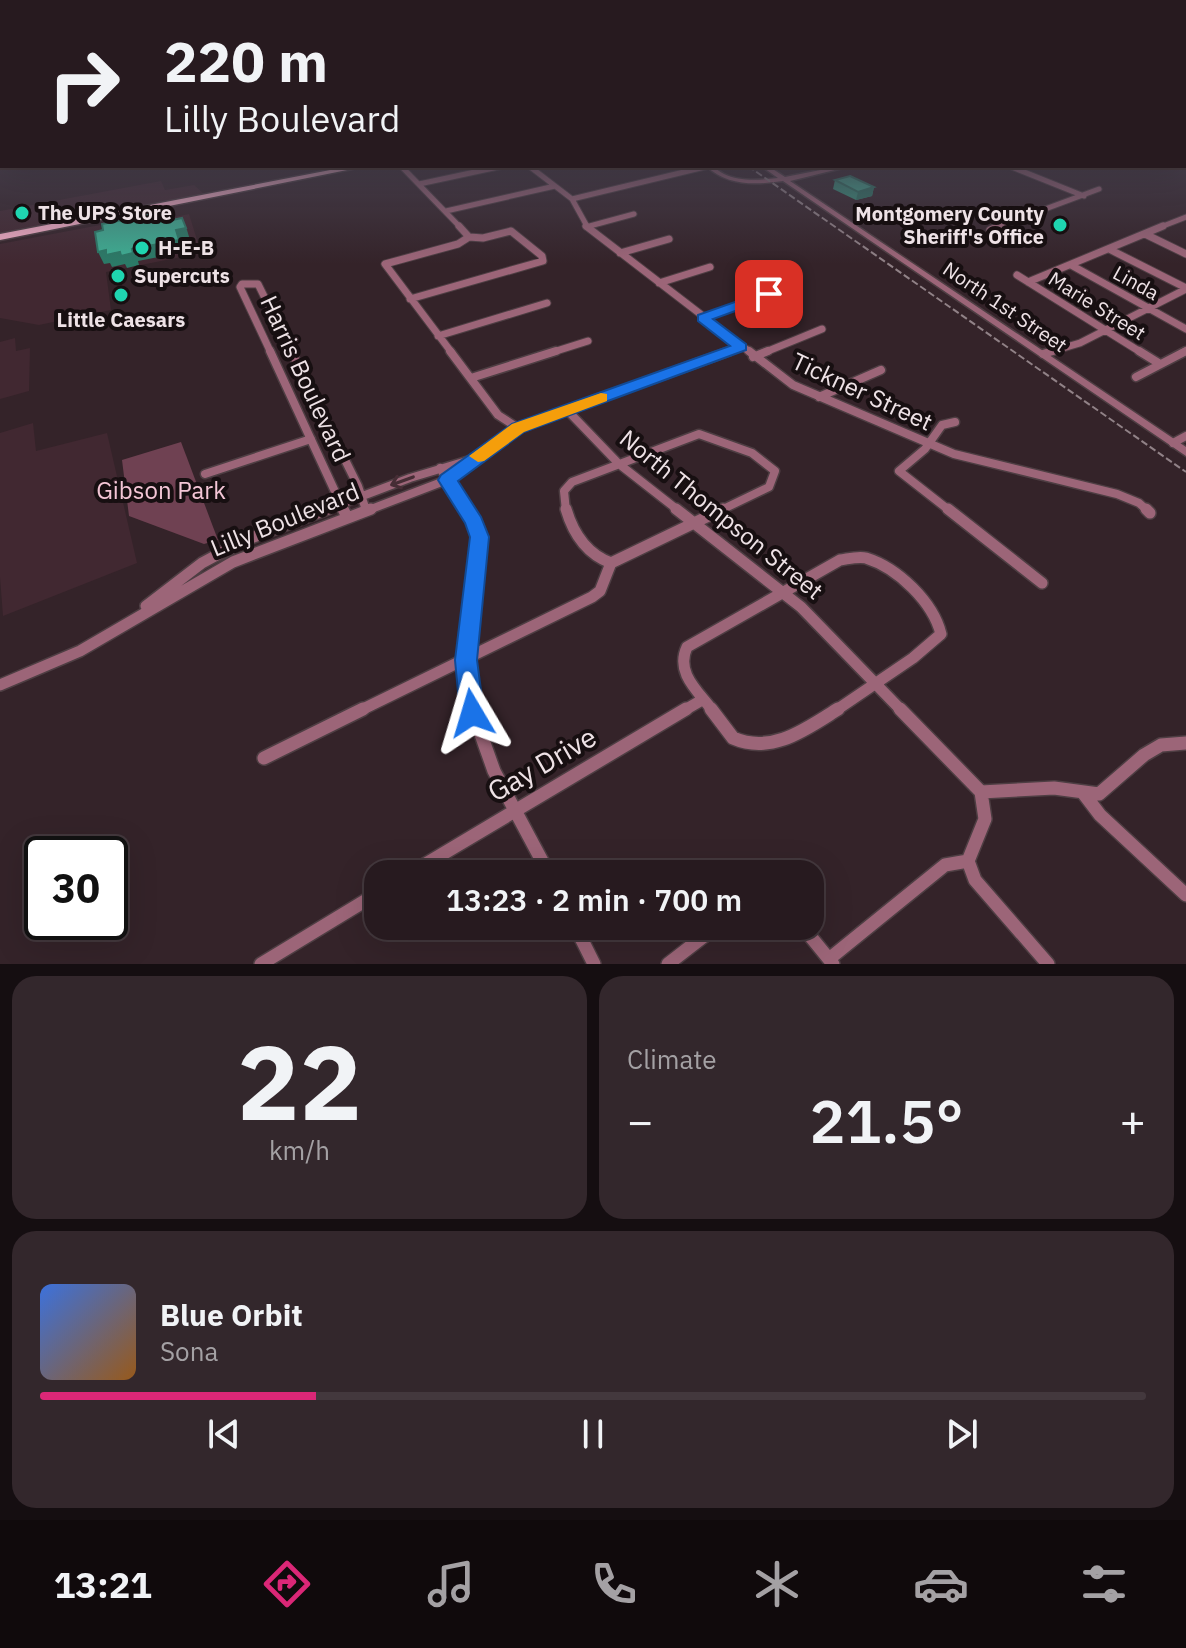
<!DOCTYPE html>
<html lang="en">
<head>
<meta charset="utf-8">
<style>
	:root { --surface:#271a1f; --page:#33272c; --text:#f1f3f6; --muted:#a4a1a4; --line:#43383d; --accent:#db2777 }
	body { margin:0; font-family:"IBM Plex Sans",sans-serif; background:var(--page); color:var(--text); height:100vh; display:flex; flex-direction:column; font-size:30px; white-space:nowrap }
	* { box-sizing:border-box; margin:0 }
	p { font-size:26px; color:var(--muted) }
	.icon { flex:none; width:44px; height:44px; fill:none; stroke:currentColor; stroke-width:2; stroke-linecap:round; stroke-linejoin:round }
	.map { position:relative; height:964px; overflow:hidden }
	.details { display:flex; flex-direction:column; gap:12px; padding:12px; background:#150e11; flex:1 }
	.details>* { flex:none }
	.banner { position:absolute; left:0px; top:0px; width:1186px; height:168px; box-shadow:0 8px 32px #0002,0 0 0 2px var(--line); background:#271a1f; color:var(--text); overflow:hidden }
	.speed { position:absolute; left:24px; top:836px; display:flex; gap:16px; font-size:40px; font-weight:700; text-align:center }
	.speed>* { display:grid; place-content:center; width:104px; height:104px; border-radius:50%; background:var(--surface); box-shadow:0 8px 32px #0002,0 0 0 2px var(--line); line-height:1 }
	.speed .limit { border:4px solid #111; border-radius:12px; background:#fff; color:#111 }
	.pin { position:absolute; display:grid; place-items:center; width:68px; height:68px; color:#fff; margin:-34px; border-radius:16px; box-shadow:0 4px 12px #0006 }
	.me { position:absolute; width:88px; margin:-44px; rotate:353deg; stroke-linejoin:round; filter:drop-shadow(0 0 6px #0008) }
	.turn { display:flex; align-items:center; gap:28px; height:168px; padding:0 32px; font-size:36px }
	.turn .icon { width:104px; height:104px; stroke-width:2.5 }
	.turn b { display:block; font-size:56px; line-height:68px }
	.big { font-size:60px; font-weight:600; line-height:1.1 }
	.details .tile { flex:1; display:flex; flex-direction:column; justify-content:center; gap:12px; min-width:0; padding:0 28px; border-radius:24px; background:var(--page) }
	.details .dial { align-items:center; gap:0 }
	.dial b { font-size:104px; line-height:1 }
	.song { display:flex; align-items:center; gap:24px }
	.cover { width:96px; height:96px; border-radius:12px; background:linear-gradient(135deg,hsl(220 70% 55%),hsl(30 70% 35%)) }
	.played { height:8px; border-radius:4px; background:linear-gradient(90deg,var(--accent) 25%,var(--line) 25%) }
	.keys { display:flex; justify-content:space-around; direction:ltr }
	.heat { display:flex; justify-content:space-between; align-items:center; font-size:44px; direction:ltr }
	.details .tiles { flex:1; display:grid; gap:12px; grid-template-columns:1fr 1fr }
	.tile:last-child { grid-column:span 2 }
	.trip { position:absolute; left:364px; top:860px; width:460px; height:80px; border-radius:24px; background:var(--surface); box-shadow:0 8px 32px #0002,0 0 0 2px var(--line); font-weight:600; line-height:80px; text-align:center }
	.menu { display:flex; height:128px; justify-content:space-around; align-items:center; background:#100a0c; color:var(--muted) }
	.menu .icon { width:56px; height:56px }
	.menu .selected { color:var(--accent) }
	.menu b { font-size:36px; color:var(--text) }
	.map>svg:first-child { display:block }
	.built { fill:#412831 }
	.green { fill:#6f4152 }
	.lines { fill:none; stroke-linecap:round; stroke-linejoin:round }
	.minor-far4-casing { stroke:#4e3e43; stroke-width:7 }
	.minor-far3-casing { stroke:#4e3e43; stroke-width:9 }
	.minor-far2-casing { stroke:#4e3e43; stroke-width:11 }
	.minor-far1-casing { stroke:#4e3e43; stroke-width:14 }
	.minor-casing { stroke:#4e3e43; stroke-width:16 }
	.tertiary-casing { stroke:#4e3e43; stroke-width:3 }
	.primary-casing { stroke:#4e3e43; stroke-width:3 }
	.minor-far4 { stroke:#9c6578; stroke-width:5 }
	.minor-far3 { stroke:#9c6578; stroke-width:7 }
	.minor-far2 { stroke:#9c6578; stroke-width:8 }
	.minor-far1 { stroke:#9c6578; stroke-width:11 }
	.minor { stroke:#9c6578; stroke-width:13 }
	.tertiary { fill:#9c6578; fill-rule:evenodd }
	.primary { fill:#f6b0c8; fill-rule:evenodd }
	.rail { stroke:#918287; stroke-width:2; stroke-dasharray:7 3; stroke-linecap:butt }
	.wall { fill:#35967e }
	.shaded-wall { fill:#2b7a67 }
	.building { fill:#3eae93; stroke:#2b7a67; stroke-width:2 }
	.oneway { stroke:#462d35 }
	.route { fill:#1a73e8; stroke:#114b97; stroke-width:2 }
	.slow { fill:#f59e0b }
	.poi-dot { fill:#1fd5b0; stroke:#170f11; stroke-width:3 }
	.labels { text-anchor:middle; stroke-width:8; stroke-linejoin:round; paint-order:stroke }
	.far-poi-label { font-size:20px; font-weight:bold; fill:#eee2e6; stroke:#170f11; text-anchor:start }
	.far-street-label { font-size:20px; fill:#eee2e6; stroke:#170f11 }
	.street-label { font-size:24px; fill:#eee2e6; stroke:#170f11 }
	.park-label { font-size:24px; fill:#f4c6d6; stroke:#170f11 }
	.near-street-label { font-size:28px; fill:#eee2e6; stroke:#170f11 }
</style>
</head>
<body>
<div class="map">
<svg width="1186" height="964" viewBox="0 0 1186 964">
	<rect width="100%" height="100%" fill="#342329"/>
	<!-- built -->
	<path class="built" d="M161,181L165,190L194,185L204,194L0,234V211Z
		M189,214L201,253L106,272L111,310L39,325L0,318V244L100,225L102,232Z
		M15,338L16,351L30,348L29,391L0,399V342Z
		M33,423L36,451L107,433L137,563L3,616L0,577V433Z"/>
	<!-- green -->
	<path class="green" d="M181,442L218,540L204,544L129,516L122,460Z"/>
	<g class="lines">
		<!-- minor-far4 casing -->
		<g class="minor-far4-casing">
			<path id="minor-far4" d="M401,166L461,228
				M529,166L572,199L588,228
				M1009,166L1084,196
				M419,184L503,166
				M572,199L709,166
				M446,211L555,186
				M586,227L634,214
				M994,228L1099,189
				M1158,228L1186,217"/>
		</g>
		<!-- minor-far3 casing -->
		<g class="minor-far3-casing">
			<path id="minor-far3" d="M459,226L469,237
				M586,226L751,353
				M990,230L999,226
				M1145,234L1186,254
				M1109,249L1186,288
				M620,253L669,239
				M1071,265L1186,329
				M1017,275L1142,353
				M1028,282L1163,226
				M659,283L710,267
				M410,299L543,261L542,256L511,231L483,238L469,237
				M703,318L769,294
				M438,336L547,303
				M271,353L240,287L242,284H258L292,353
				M452,353L385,264L458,244L469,237
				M550,353L588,341
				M724,353L741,347
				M763,353L822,329
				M1046,353L1080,343L1186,289
				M1182,353L1186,351"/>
		</g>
		<!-- minor-far2 casing -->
		<g class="minor-far2-casing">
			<path id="minor-far2" d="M270,351L344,511
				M291,351L358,486L366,510
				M450,351L498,415L518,428
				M749,351L793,385L954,454L1117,494L1139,503L1148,511
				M1139,351L1160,364
				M1043,354L1053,351
				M753,357L768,351
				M1136,377L1186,351
				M471,378L556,351
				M819,397L881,370
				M567,410L619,464L679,511
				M1173,443L1186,436
				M440,468L467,511
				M205,474L311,439
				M323,511L410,478L473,459
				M366,511L447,480L518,428L730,351
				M566,511L564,491L572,482L699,434L752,453L775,471L769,487L719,511
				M950,511L899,471L925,449L942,425L955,422"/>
		</g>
		<!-- minor-far1 casing -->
		<g class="minor-far1-casing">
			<path id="minor-far1" d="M343,509L347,517
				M466,509L480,537L466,659L472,711
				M566,509C573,533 587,554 611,563L723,509
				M676,509L801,607L902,711
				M948,509L1042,583
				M1146,509L1150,513
				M146,606L202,563L243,541L328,509
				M0,685L80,651L233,562L371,509
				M359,711L592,597L600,591L611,563
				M683,711L702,700
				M713,711C698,691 675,673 687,647L840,560C848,559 858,556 866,558C898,568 933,602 941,634L913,658L835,711"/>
		</g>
		<!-- minor casing -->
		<g class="minor-casing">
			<path id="minor" d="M472,709L494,771L549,874
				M711,709L733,738C772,755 806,729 838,709
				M264,758L363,709
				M981,792L1054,788L1099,794L1144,755L1161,745L1186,743
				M1084,794L1100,815L1186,895
				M968,861L975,880L1048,964
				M409,874L686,709
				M575,926L594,964
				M802,926L833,964
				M829,959L945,865L968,861L985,819L981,792L900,709
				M261,964L378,893
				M668,964L717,926"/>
		</g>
		<!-- tertiary casing -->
		<g class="tertiary-casing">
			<path id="tertiary" d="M706,166C715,166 716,170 724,174C740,182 761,180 778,178L761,166H768L785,177L841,166H851L790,181L1186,447V456L783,181C755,185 727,186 706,166Z"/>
		</g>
		<!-- primary casing -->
		<g class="primary-casing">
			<path id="primary" d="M351,166H367L0,240V234Z"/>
		</g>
		<!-- minor-far4 -->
		<use href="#minor-far4" class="minor-far4"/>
		<!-- minor-far3 -->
		<use href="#minor-far3" class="minor-far3"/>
		<!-- minor-far2 -->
		<use href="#minor-far2" class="minor-far2"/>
		<!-- minor-far1 -->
		<use href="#minor-far1" class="minor-far1"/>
		<!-- minor -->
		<use href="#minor" class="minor"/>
		<!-- tertiary -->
		<use href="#tertiary" class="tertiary"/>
		<!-- primary -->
		<use href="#primary" class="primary"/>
		<!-- rail -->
		<path class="rail" d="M748,166L1186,472"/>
	</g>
	<!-- wall -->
	<path class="wall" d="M835,180L874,187L872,196L856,200L833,189Z"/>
	<!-- shaded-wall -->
	<path class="shaded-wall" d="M874,187L872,196L856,200L858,192Z
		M170,211L175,223L182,218L187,230L190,240L181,242L184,252L138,261L139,265L127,268L125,264L112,267L110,263L104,264L98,252L106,250L132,249Z"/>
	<!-- building -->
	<path class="building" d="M850,176L874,187L858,192L835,180Z
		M170,211L172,220L182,218L186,228L176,230L179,240L132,249L133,253L121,256L120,252L106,255V250L98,252L95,232L103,230L102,224Z"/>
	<!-- one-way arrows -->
	<defs><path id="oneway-shaft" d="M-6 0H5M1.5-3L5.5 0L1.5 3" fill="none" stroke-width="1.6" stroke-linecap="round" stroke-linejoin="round" transform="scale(2)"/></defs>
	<use class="oneway" href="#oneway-shaft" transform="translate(402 481) rotate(160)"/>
	<!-- sky -->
	<linearGradient id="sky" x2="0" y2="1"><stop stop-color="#1d1317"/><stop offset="0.49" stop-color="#4a4554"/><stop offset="1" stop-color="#4a4554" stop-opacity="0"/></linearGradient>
	<rect width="1186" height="264" fill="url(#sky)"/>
	<!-- route -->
	<path class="route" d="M769,290L774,291V297L713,319L746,344V350L524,432L458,481L481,517L489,537L477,660L484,713L480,721L472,724L463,721L460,713L455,660L470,537L465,523L438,480L441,475L512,424L730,346L698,321V315Z"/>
	<!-- slow -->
	<path class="slow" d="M601,393L607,394V401L524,432L484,461L478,462L469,456L512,424Z"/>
	<!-- markers -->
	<g class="poi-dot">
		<circle cx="22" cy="213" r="8"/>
		<circle cx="1060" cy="225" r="8"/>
		<circle cx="142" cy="248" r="8"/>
		<circle cx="118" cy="276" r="8"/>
		<circle cx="121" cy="295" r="8"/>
	</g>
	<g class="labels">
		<!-- far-poi labels -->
		<g class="far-poi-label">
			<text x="38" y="220">The UPS Store</text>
			<text x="1044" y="221" text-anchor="end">Montgomery County<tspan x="1044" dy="23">Sheriff's Office</tspan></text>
			<text x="158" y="255">H-E-B</text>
			<text x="134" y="283">Supercuts</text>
			<text x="121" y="327" text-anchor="middle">Little Caesars</text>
		</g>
		<!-- far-street labels -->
		<g class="far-street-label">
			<text transform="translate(1136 283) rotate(29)" y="7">Linda</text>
			<text transform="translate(1097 306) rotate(32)" y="7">Marie Street</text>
			<text transform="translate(1005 307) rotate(34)" y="7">North 1st Street</text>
		</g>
		<!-- street labels -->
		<g class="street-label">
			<text transform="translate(305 379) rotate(65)" y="8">Harris Boulevard</text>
			<text transform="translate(862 392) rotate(25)" y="8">Tickner Street</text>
			<text transform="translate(721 515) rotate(39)" y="8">North Thompson Street</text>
			<text transform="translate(285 520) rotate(-22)" y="8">Lilly Boulevard</text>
		</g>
		<!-- park labels -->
		<g class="park-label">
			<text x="161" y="499">Gibson Park</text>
		</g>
		<!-- near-street labels -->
		<g class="near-street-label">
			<text transform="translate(542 764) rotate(-30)" y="10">Gay Drive</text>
		</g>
	</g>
</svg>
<div class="speed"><div class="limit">30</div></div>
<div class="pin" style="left:769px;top:294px;background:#d93025"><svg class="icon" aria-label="arrive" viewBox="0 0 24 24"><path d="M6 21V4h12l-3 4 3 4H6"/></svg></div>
<svg class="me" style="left:472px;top:713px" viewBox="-20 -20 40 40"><path d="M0-17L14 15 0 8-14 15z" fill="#1a73e8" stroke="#fff" stroke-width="4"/></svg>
<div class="trip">13:23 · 2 min · 700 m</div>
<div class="banner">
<div class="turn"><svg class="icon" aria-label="right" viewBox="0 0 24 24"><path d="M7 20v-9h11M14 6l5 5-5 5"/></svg><div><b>220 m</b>Lilly Boulevard</div></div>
</div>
</div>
<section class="details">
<div class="tiles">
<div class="tile dial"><b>22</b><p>km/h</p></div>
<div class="tile"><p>Climate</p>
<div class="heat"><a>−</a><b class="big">21.5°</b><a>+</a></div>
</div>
<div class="tile">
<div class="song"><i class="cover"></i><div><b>Blue Orbit</b><p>Sona</p></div></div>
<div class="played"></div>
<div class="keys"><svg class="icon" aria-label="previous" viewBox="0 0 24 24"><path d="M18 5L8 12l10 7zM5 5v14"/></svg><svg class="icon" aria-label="pause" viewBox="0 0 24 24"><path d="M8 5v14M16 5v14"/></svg><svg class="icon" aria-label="next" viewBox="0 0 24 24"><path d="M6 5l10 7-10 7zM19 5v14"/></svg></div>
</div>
</div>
</section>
<nav class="menu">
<b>13:21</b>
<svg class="icon selected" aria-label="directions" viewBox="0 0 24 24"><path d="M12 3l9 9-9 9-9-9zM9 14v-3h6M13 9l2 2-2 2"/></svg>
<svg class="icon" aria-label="music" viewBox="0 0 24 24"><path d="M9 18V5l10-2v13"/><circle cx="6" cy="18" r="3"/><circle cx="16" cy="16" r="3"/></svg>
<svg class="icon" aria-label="phone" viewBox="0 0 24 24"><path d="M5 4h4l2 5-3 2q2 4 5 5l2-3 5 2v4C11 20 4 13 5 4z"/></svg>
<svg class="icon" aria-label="climate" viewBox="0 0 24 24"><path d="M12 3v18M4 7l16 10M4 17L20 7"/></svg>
<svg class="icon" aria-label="car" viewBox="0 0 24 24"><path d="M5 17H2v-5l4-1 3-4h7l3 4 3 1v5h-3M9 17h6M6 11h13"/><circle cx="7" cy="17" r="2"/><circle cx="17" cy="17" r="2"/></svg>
<svg class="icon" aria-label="filters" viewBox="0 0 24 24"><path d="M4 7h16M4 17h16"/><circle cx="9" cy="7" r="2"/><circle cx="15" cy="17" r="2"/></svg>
</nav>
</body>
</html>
